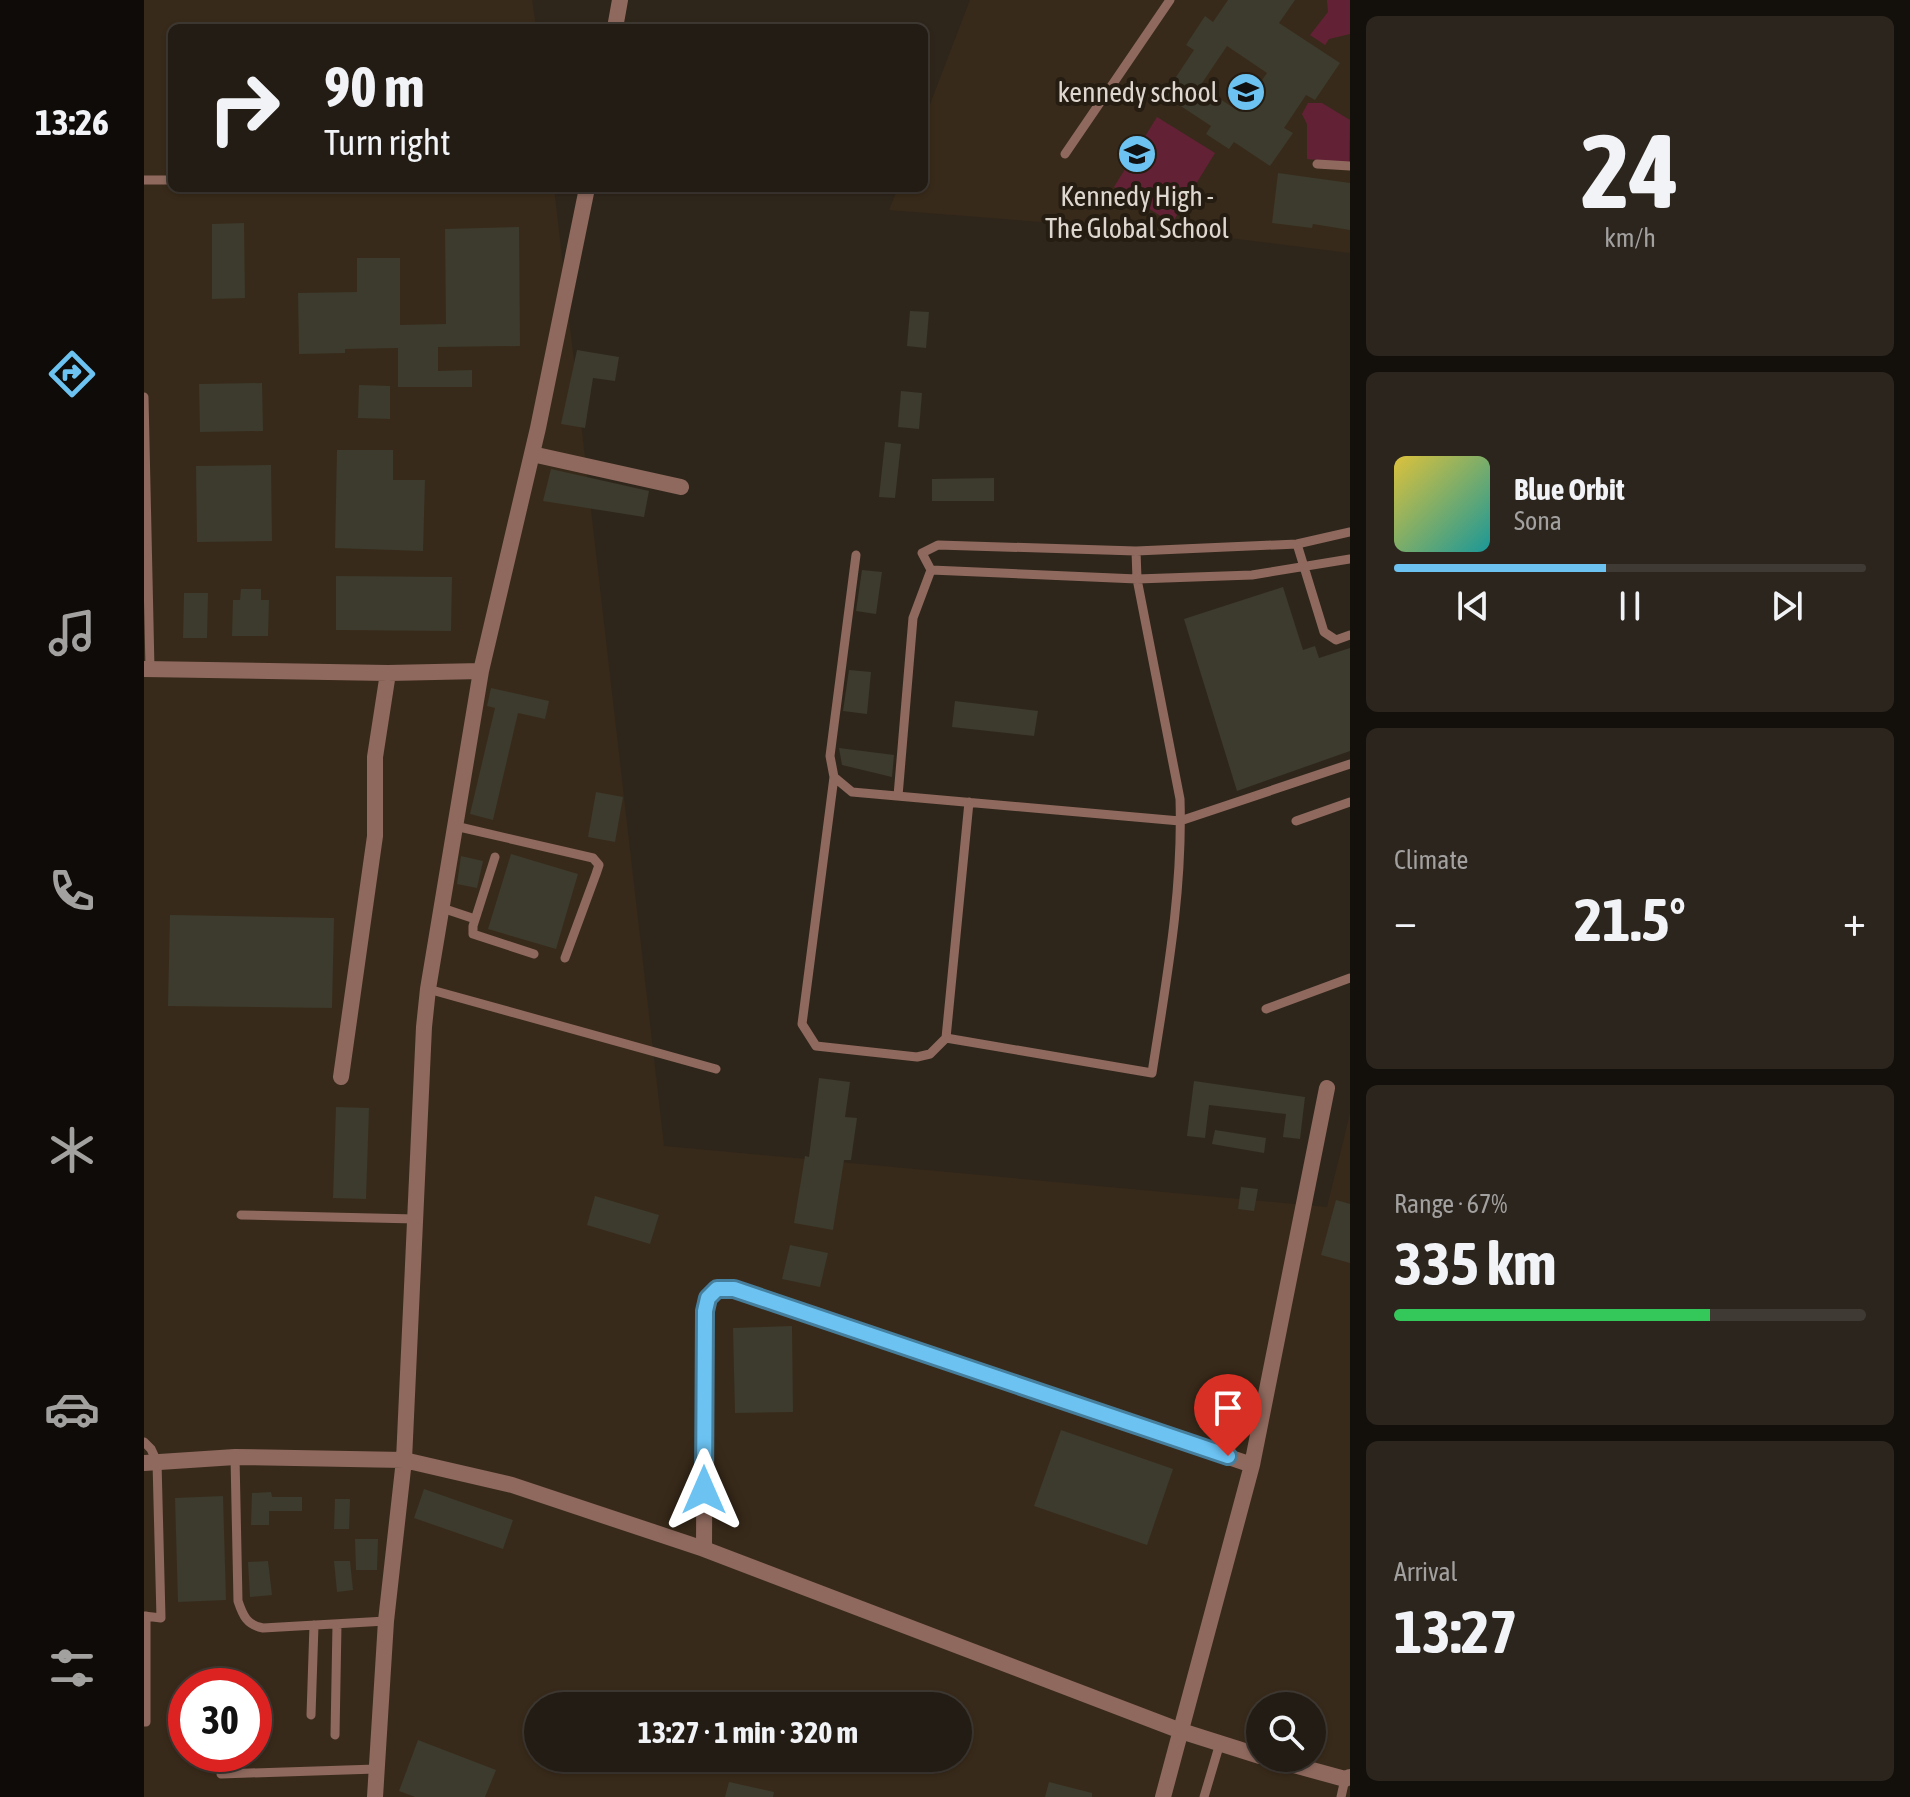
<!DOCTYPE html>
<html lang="en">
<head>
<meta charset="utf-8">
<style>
	:root { --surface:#231c14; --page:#2b251d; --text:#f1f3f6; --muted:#a3a1a0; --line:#403a34; --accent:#6cc3f2 }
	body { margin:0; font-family:"Asap Condensed",sans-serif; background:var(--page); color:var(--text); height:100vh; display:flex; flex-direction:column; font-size:30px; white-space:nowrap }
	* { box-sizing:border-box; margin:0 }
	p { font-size:26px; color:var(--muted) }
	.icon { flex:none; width:44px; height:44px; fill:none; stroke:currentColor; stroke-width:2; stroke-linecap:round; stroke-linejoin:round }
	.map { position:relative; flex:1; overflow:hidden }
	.drawer { display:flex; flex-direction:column; gap:16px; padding:16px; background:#130f0b; width:560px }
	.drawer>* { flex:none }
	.guide { position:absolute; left:24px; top:24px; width:760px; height:168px; border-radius:12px; box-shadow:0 2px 6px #0004,0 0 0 2px var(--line); background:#231c14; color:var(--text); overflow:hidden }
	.fabs { position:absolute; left:1102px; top:1692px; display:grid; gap:16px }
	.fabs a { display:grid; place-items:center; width:80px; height:80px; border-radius:50%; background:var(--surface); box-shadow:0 2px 6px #0004,0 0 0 2px var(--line); font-size:40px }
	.speed { position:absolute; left:24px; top:1668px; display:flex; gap:16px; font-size:40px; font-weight:700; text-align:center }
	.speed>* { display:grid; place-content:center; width:104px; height:104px; border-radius:50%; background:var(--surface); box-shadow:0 2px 6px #0004,0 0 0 2px var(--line); line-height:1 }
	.speed .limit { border:12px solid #d22; background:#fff; color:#111 }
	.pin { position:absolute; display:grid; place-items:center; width:68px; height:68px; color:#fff; margin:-82px -34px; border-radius:50% 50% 50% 0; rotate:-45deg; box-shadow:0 0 8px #0007 }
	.pin .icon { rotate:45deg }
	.me { position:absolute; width:88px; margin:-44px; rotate:0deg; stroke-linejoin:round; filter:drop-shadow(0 0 6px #0008) }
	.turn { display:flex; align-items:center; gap:28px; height:168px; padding:0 24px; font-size:36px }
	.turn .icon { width:104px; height:104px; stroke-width:2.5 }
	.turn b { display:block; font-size:56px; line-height:68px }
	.big { font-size:60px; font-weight:700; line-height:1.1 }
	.drawer .tile { flex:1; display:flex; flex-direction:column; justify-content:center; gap:12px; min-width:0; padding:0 28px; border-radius:12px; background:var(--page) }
	.drawer .dial { align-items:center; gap:0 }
	.dial b { font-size:104px; line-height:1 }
	.song { display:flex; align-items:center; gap:24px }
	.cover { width:96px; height:96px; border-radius:12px; background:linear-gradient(135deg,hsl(50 70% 55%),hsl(180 70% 35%)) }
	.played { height:8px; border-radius:4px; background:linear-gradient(90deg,var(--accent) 45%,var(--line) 45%) }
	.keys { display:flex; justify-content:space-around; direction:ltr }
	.heat { display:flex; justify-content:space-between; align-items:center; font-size:44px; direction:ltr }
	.charge { height:12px; border-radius:6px; background:linear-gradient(90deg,#34c759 67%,var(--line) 0) }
	.trip { position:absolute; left:380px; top:1692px; width:448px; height:80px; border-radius:40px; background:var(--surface); box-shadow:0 2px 6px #0004,0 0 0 2px var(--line); font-weight:700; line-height:80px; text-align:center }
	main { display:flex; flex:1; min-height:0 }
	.menu { display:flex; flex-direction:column; width:144px; justify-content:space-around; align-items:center; background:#0e0b08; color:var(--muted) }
	.menu .icon { width:56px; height:56px }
	.menu .active { color:var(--accent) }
	.menu b { font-size:36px; color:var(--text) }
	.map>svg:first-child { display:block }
	.built { fill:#382a1a; fill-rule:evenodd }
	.green { fill:#632136 }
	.building { fill:#3c3b2d; fill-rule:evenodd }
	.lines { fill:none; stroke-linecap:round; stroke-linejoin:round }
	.service { stroke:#8f695e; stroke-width:9 }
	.minor { stroke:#8f695e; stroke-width:16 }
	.route-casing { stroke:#467f9d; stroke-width:20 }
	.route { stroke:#6cc3f2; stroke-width:14 }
	.labels { text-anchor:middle; stroke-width:8; stroke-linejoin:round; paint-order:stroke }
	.poi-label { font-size:28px; fill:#ddd7d0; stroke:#251c12; text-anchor:end }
</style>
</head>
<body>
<main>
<nav class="menu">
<b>13:26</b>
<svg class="icon active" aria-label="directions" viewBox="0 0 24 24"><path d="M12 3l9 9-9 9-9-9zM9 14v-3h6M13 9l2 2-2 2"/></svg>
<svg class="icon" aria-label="music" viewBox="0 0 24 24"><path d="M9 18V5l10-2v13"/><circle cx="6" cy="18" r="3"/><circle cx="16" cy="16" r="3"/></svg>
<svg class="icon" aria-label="phone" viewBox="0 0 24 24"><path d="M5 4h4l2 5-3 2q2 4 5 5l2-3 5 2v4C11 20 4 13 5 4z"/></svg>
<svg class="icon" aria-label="climate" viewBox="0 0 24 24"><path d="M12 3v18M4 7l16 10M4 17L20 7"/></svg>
<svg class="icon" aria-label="car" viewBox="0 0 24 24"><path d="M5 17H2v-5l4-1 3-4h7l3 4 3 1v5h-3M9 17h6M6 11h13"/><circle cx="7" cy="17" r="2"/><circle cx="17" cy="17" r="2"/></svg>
<svg class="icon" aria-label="filters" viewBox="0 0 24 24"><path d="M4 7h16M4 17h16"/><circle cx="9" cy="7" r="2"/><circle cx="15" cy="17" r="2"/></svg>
</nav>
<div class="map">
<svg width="1206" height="1797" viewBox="0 0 1206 1797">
	<rect width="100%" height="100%" fill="#2f261b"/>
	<!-- built -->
	<path class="built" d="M0,0H388L392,28H28V188H410L520,1146L1183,1207L1206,1114V1797H0ZM42,1686H110V1754H42ZM394,1706H814V1758H394ZM1116,1706H1168V1758H1116Z
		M826,0H1206V253L1053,234L745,210L754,188H780V120Z"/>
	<!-- green -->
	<path class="green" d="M1183,0H1206V34L1185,39L1181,45L1166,35L1184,12Z
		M1164,103H1178L1206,120L1205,163L1163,159V124L1158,114Z
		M1013,117L1071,153L1028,223L970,187Z"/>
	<!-- building -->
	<path class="building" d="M1084,0H1151L1135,23L1196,63L1171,100L1162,95L1140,128L1149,133L1126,166L1090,142L1085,149L1062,134L1067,126L1020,95L1050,50L1042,45L1061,16L1069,22ZM1083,46L1123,73L1096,112L1056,86Z
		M1134,173L1206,183V230L1169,224L1168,228L1128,223Z
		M100,223L101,298L68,299V224Z
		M375,227L376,346L294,347V371L328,370V387H254V348L201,349V353L155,354L154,293L213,292V258H256V325L302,324L301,229Z
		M766,311L785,312L782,348L763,346Z
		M433,350L475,357L471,381L449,378L441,428L417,424Z
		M118,383L119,431L56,432L55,384Z
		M215,385L246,386V419L214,418Z
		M757,391L778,393L775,429L754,427Z
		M741,442L757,444L751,498L735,497Z
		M193,450H249V480H281L279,551L191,548Z
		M127,465L128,541L53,542L52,466Z
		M407,469L505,491L500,517L399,501Z
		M850,478V501H788V479Z
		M718,570L738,572L732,614L712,611Z
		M192,576L308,577L307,631L192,630Z
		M1139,587L1159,650L1171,646L1175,658L1206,648V751L1093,791L1040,619Z
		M97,589H117V600H125L124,636H88L89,600H96Z
		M40,593H64L63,638H39Z
		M705,670L727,672L723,714L699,711Z
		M347,688L405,701L401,719L374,713L349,820L326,814L351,708L343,706Z
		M811,701L894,711L890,736L808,727Z
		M695,748L750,755L748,777L698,765Z
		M452,792L479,797L471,842L444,837Z
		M367,854L434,874L412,949L344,929Z
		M317,856L339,861L333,888L313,884Z
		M26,915L190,918L188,1008L24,1006Z
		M675,1078L706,1082L701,1117L713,1118L707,1160H700L689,1230L650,1223L661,1156L665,1157Z
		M1050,1081L1161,1097L1156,1139L1139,1137L1142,1114L1065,1105L1061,1138L1043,1136Z
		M192,1107L225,1108L222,1199L189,1198Z
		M1071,1130L1122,1138L1120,1153L1068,1144Z
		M1097,1187L1114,1189L1110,1211L1094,1209Z
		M451,1196L515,1215L506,1244L443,1225Z
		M1192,1200L1206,1204V1263L1177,1255Z
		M646,1245L684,1253L676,1287L638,1279Z
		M648,1326L649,1412L591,1413L589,1328Z
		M917,1430L1029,1469L1003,1545L890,1506Z
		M280,1489L369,1520L359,1549L270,1518Z
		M127,1492L128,1497H158V1511H125V1525H107L108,1493Z
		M79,1496L82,1600L34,1602L31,1498Z
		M191,1499H206L205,1529H190Z
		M211,1539H234L233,1570H212Z
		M124,1561L128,1595L106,1597L104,1562Z
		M190,1561H206L209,1590L193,1592Z
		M274,1740L352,1770L341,1797H271L255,1791Z
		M585,1782L630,1792L629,1797H581Z
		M905,1782L948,1793V1797H901Z"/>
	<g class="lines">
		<!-- service -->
		<path class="service" d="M921,154L1026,0
			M1173,164L1206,166
			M0,180H28
			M0,397L6,669
			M1153,544L1180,632L1192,640L1206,635
			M712,555L686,756L690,777L708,792L1036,821L1206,764
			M787,570L993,579L1108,575L1206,559
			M690,777L658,1024L672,1046L773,1057L786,1054L802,1038
			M754,796L769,618L787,570L778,553L794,545L992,551L1153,544L1206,532
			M825,802L802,1038L1008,1073C1022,982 1039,892 1036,799L993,579L992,551
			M1152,821L1206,802
			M311,826L449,858L455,865L452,874L421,958
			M351,857L329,926V934L390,954
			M298,908L331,919
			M284,989L572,1069
			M1122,1009L1206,978
			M97,1215L272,1219
			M0,1442L7,1449L13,1462L17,1618L0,1616
			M91,1457L94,1601C99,1616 103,1625 119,1628L242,1621
			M167,1715L170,1625
			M0,1722H2V1616
			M191,1735L193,1624
			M77,1774L232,1769
			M1060,1797L1076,1743
			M1197,1797L1201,1779"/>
		<!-- minor -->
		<path class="minor" d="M471,28L476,0
			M388,454L537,487
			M0,669L244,673L337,671
			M197,1077L231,836V757L244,673
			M0,1463L91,1457L260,1460L368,1485L560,1549L1037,1731L1116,1756
			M560,1549L561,1311L564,1298L573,1289H590L1108,1465
			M1124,1758L1201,1779L1206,1777
			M231,1797L242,1621L260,1460L280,1027L284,989L337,671L394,428L443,188
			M1019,1797L1108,1465L1183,1088"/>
	</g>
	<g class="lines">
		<!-- route casing -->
		<g class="route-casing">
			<path id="route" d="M560,1490L561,1311L564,1298L573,1289H590L1084,1456"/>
		</g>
		<!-- route -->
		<use href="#route" class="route"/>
	</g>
	<!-- icons -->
	<defs>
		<g id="school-disc" transform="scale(2)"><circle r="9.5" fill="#6cc3f2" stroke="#251c12"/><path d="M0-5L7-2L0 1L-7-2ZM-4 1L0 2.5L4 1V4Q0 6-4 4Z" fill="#111"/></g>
	</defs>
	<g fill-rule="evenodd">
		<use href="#school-disc" x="1102" y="92"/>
		<use href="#school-disc" x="993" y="154"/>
	</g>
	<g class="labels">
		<!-- poi labels -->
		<g class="poi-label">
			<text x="1074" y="102">kennedy school</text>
			<text x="993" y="206" text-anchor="middle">Kennedy High -<tspan x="993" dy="32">The Global School</tspan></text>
		</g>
	</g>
</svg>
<div class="fabs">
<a><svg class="icon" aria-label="search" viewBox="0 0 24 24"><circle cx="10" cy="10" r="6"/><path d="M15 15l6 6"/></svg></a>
</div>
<div class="speed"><div class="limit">30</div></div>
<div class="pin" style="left:1084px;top:1456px;background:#d93025"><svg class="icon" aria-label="arrive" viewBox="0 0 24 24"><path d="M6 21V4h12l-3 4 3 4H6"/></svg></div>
<svg class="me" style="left:560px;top:1490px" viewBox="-20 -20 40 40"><path d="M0-17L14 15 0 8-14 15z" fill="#6cc3f2" stroke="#fff" stroke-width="4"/></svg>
<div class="trip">13:27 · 1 min · 320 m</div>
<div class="guide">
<div class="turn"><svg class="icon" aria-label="right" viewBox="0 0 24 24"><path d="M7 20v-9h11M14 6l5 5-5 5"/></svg><div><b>90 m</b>Turn right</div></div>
</div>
</div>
<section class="drawer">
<div class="tile dial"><b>24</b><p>km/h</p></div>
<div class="tile">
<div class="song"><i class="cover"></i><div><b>Blue Orbit</b><p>Sona</p></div></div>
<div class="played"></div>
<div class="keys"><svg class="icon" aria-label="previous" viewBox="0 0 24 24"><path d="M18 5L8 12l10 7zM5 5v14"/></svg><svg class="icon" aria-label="pause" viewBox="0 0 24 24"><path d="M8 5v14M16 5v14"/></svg><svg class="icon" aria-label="next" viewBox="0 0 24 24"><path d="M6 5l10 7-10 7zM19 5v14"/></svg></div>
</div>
<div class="tile"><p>Climate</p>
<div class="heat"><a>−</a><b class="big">21.5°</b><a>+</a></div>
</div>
<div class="tile"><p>Range · 67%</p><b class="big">335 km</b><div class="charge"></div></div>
<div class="tile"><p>Arrival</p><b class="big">13:27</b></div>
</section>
</main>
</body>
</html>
